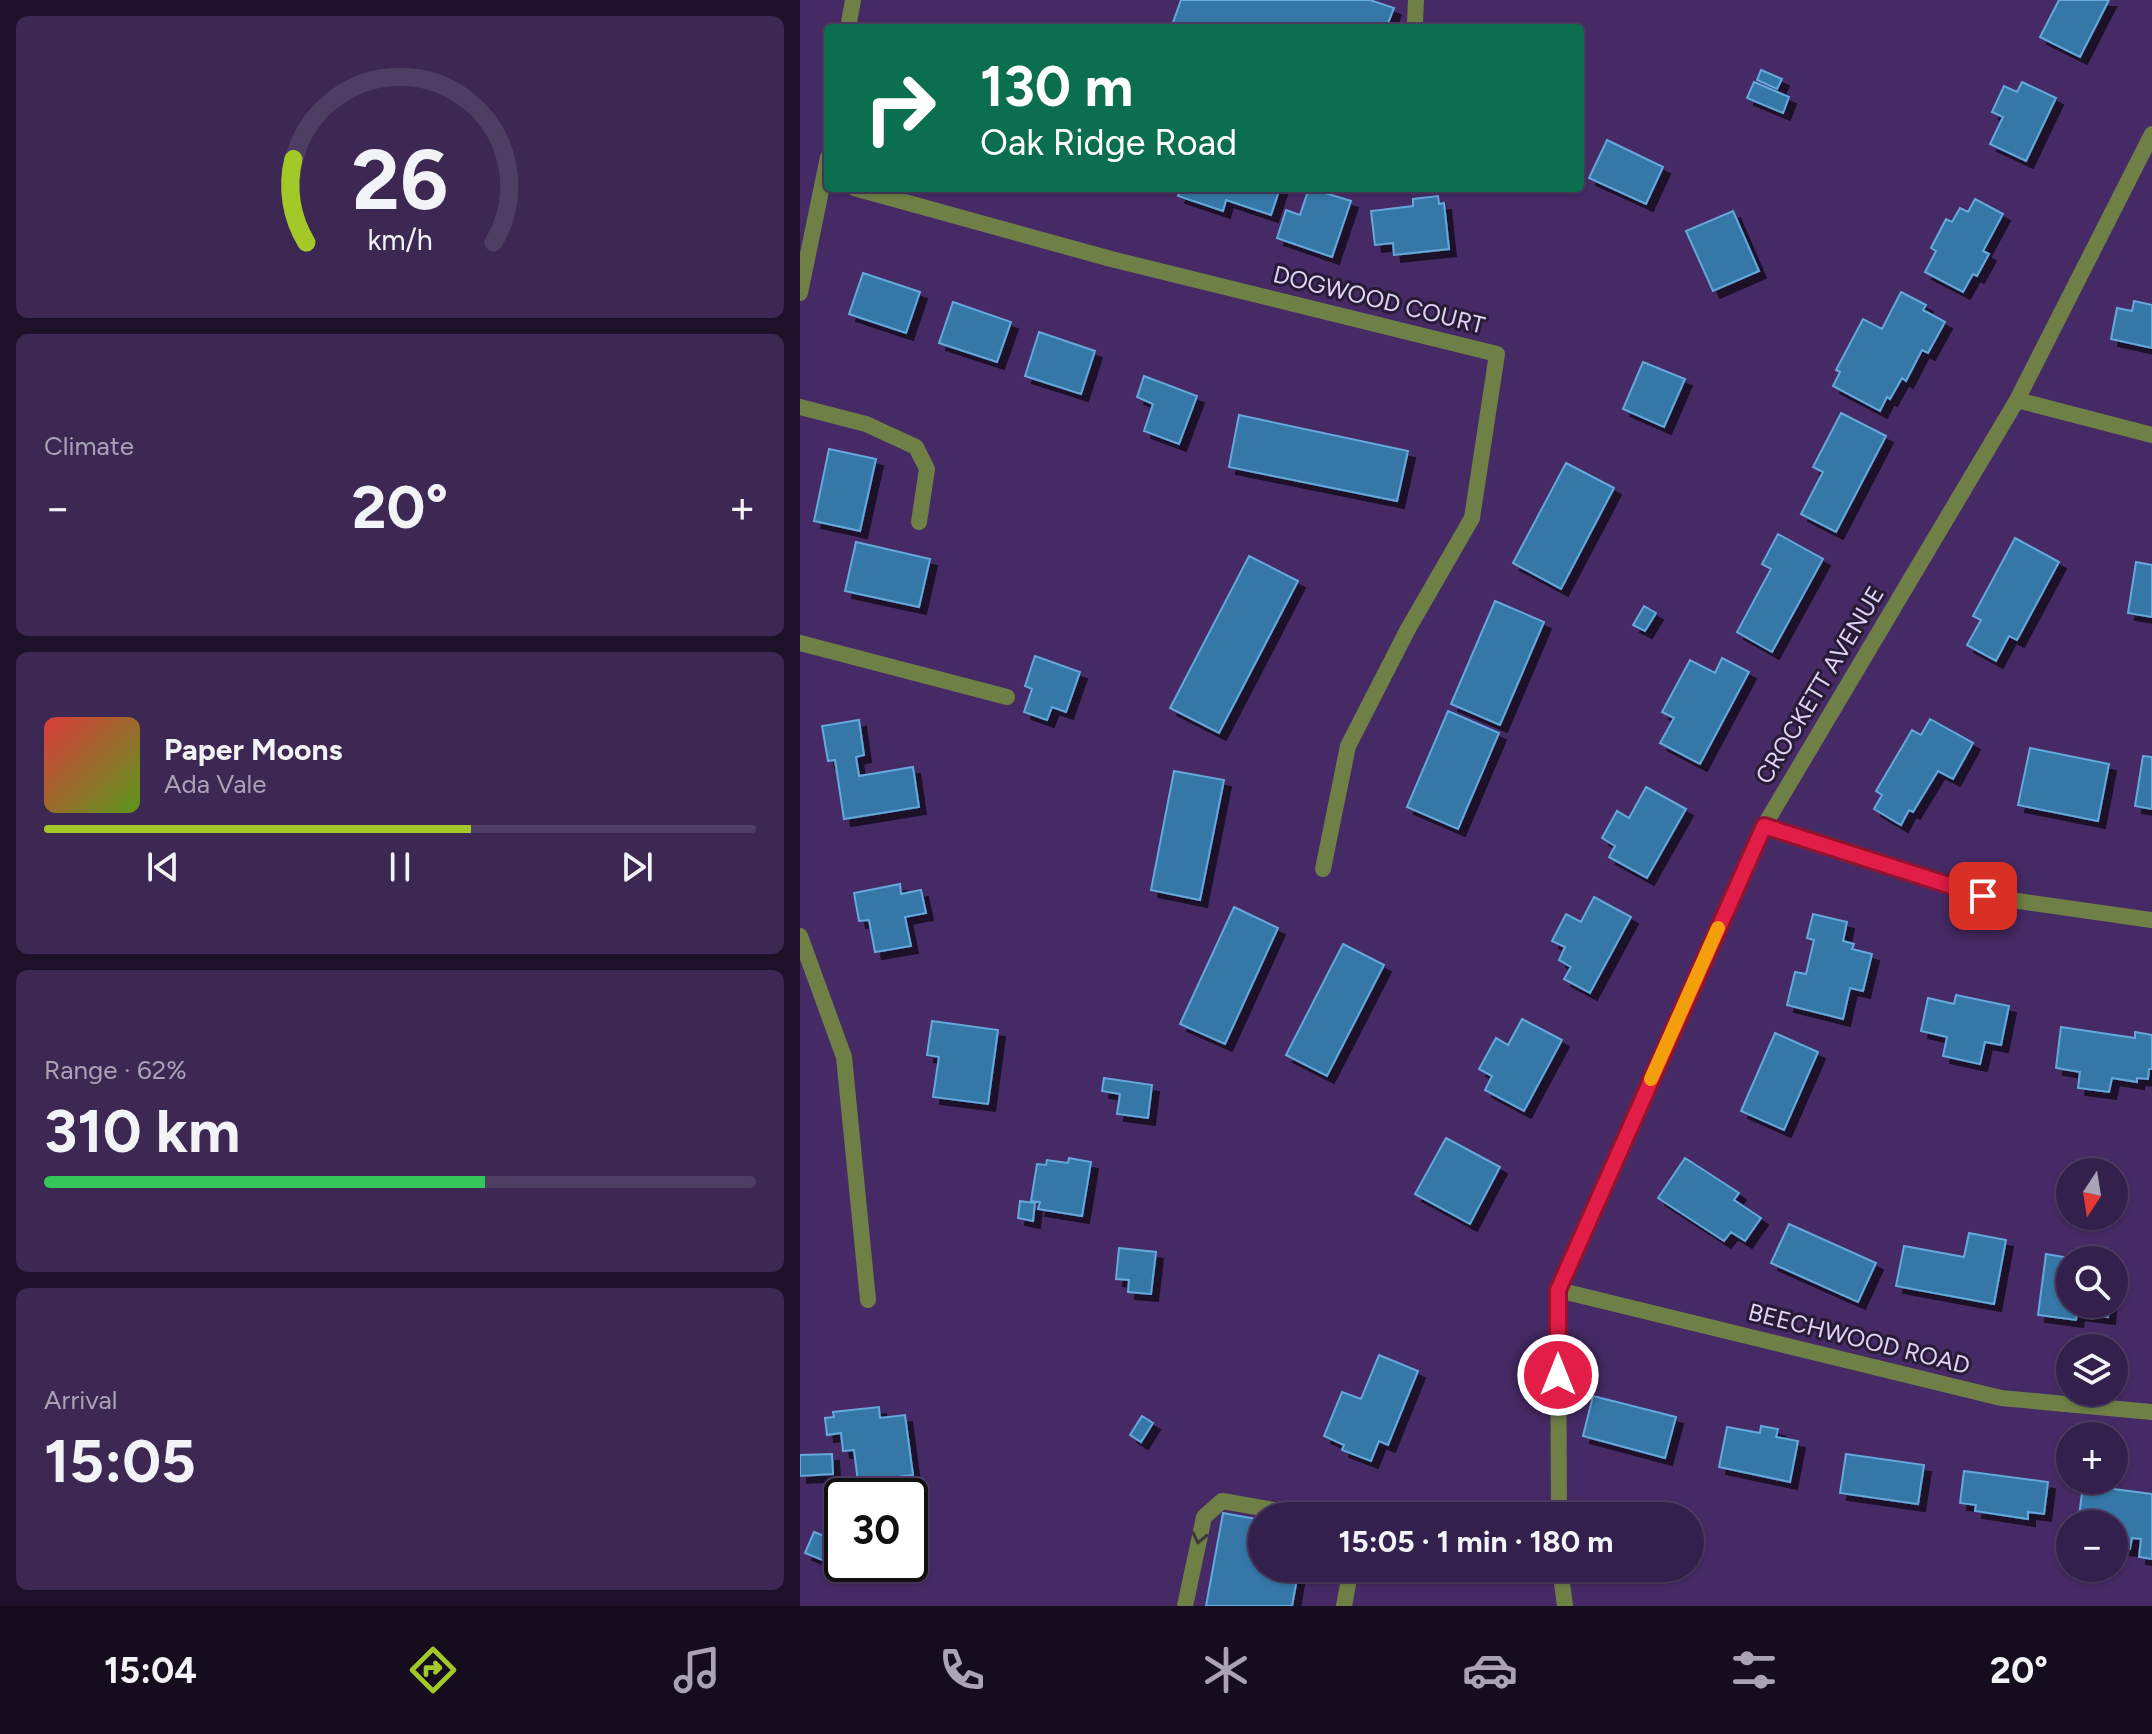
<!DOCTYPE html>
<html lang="en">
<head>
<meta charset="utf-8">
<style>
	:root { --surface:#34204c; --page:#3c2853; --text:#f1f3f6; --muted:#a9a3b5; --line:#4e3e64; --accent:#a2c927 }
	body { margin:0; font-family:Figtree,sans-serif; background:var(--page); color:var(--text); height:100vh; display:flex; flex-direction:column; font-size:30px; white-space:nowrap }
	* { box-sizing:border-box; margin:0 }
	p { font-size:26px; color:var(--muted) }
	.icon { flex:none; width:44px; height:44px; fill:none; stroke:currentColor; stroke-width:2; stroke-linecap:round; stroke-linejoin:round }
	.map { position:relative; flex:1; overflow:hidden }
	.details { display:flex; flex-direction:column; gap:16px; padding:16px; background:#1d122a; width:800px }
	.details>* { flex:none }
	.guide { position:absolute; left:24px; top:24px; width:760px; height:168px; border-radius:8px; box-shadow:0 2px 6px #0004,0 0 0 2px var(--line); background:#0b6e4f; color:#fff; overflow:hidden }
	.needle { width:52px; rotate:192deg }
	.controls { position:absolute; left:1256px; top:1158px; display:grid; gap:16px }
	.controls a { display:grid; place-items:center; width:72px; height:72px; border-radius:50%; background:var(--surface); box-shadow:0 2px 6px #0004,0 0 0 2px var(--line); font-size:40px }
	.speed { position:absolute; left:24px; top:1478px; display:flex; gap:16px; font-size:40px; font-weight:700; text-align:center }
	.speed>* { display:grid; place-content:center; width:104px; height:104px; border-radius:50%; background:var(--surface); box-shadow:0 2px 6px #0004,0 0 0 2px var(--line); line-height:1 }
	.speed .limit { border:4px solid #111; border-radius:12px; background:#fff; color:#111 }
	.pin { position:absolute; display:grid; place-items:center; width:68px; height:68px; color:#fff; margin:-34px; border-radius:16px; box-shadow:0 4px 12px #0006 }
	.me { position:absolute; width:88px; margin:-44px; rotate:0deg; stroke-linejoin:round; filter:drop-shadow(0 0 6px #0008) }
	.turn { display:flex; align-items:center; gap:28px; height:168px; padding:0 24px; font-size:36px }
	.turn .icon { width:104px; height:104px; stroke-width:2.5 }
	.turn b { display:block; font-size:56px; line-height:68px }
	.big { font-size:60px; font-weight:700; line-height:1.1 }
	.details .card { flex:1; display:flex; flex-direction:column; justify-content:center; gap:12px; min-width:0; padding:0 28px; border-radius:12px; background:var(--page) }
	.details .dial { align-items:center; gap:0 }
	.dial svg { height:208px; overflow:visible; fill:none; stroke:var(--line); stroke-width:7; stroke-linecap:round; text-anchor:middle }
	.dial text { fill:var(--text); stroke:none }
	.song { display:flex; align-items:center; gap:24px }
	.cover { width:96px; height:96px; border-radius:12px; background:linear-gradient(135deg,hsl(0 70% 55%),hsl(90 70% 35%)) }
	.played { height:8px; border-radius:4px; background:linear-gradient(90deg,var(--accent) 60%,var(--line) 60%) }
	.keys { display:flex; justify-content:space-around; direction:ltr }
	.heat { display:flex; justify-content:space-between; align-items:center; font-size:44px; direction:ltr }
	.charge { height:12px; border-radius:6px; background:linear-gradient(90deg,#34c759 62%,var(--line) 0) }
	.trip { position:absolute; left:448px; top:1502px; width:456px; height:80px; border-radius:40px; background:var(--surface); box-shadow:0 2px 6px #0004,0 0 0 2px var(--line); font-weight:700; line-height:80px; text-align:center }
	.tab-bar { display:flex; height:128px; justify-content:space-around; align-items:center; background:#150d1e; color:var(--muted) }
	.tab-bar .icon { width:56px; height:56px }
	.tab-bar .on { color:var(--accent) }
	.tab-bar b { font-size:36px; color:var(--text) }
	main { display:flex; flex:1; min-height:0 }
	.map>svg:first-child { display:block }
	.building { fill:#3477a7; stroke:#65a8db; stroke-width:2; filter:url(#shadow) }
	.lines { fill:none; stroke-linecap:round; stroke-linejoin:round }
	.lane { stroke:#6f8047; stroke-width:16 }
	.street { stroke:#6f8047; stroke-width:16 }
	.oneway { stroke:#3d393b }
	.route-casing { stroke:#92132f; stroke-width:20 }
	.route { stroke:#e11d48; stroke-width:14 }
	.slow { stroke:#f59e0b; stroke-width:14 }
	.labels { text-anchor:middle; stroke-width:6; stroke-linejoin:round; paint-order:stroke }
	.street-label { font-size:24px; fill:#e1d3f7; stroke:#271b36 }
</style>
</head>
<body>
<main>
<section class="details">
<div class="card dial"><svg viewBox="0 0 100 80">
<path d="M14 69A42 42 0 1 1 86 69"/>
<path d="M14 69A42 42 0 0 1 9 37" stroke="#a2c927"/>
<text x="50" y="56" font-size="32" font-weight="700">26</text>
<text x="50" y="72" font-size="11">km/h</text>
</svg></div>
<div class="card"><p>Climate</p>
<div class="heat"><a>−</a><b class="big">20°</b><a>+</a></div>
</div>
<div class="card">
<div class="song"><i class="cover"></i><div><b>Paper Moons</b><p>Ada Vale</p></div></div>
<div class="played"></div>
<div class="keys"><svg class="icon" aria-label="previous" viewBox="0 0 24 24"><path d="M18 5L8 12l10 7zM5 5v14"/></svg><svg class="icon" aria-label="pause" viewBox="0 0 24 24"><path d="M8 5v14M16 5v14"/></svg><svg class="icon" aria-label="next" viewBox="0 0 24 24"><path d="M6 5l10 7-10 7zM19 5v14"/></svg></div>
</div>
<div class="card"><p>Range · 62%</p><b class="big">310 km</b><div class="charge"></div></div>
<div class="card"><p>Arrival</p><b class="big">15:05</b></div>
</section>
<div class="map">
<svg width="1352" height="1606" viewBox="0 0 1352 1606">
	<defs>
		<filter id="shadow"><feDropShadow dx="7" dy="7" stdDeviation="0" flood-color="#0009"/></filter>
	</defs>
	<rect width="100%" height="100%" fill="#462a65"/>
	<!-- building -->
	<path class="building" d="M381,0H570L594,8L586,28H371Z
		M1259,0H1309L1280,57L1240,37Z
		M961,70L982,79L977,89L957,80Z
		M954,82L989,97L983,113L947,98Z
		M1222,82L1256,98L1226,161L1190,144L1203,117L1192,112L1204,86L1217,92Z
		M807,140L863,167L846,204L789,178Z
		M381,188H480L471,215L426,200L423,211L378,196Z
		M509,188L551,201L532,257L477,238L486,210L500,215Z
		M638,196L639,204L644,203L649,249L594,255L593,243L575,245L571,211L613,206V199Z
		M1175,199L1203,214L1183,251L1189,254L1177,276L1173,274L1163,292L1125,272L1136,251L1131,248L1146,219L1152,222L1160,208L1168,212Z
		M933,211L959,271L913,291L886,231Z
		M63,273L120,292L106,333L49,314Z
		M1101,292L1126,305L1123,310L1145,322L1128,353L1122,350L1106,381L1102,378L1090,399L1087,397L1080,411L1033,386L1040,372L1036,370L1063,319L1082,329Z
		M1334,301L1352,305V348L1311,339L1317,308L1332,311Z
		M153,302L211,322L197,362L139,343Z
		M239,332L295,351L281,394L225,376Z
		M843,362L885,379L864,427L823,409Z
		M344,376L397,396L379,444L344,431L353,404L337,397Z
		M1041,413L1086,436L1036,532L1001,514L1023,472L1013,467Z
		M439,415L608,451L597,501L429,467Z
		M29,449L76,459L60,531L14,521Z
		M766,463L814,488L761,589L713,563Z
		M978,534L1023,559L972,652L937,632L971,569L962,564Z
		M1215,538L1259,562L1217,640L1209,636L1196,661L1167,645L1181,620L1173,616Z
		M56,542L130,559L119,607L45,591Z
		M449,556L498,581L419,733L370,708Z
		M1336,562L1352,565V617L1328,613Z
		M695,601L744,622L700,725L651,704Z
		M844,606L856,613L845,631L833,625Z
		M235,656L280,672L266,712L252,707L247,720L224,712L232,689L225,686Z
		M922,658L949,672L900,764L860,743L874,718L862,712L890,660L915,673Z
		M648,711L699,733L658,829L607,807Z
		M1130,719L1173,743L1153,779L1138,771L1113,812L1109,810L1101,825L1074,809L1082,795L1076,791L1112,730L1121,735Z
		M59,720L64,755L56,757L59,776L113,767L119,807L44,819L35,760L28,761L22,726Z
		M1230,748L1309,764L1298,821L1218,805Z
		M1343,756L1352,757V809L1335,806Z
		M374,771L424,780L400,900L351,890Z
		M846,787L886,809L847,878L809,857L815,846L802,838L817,811L829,818Z
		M100,884L101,894L121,890L126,913L105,917L111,946L75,952L69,920L59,921L54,893Z
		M794,897L831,917L790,993L764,979L771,967L759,960L765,947L752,941L766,914L781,922Z
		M434,907L478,928L425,1044L380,1024Z
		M1013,914L1047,922L1043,941L1054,944L1052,949L1072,954L1063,991L1050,988L1043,1019L987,1005L995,972L1006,974L1014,940L1007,938Z
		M543,944L584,965L527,1076L486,1055Z
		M1156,995L1209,1006L1201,1045L1185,1042L1180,1064L1143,1056L1147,1037L1121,1031L1128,998L1154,1004Z
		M722,1019L762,1040L724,1111L685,1090L692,1076L679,1069L696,1038L708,1045Z
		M132,1021L198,1030L188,1104L133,1097L139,1057L127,1055Z
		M1261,1027L1335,1038V1032L1352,1035V1069H1349L1348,1079L1337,1078V1082L1312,1078L1309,1092L1278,1088L1280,1072L1256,1068Z
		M975,1033L1018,1052L984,1130L941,1111Z
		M304,1078L352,1085L348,1118L317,1114L320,1094L302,1091Z
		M646,1138L700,1167L670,1224L615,1194Z
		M269,1158L291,1162L282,1216L238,1209L240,1202L231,1201L237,1164L246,1165L247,1160L268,1163Z
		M885,1158L939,1193L934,1200L961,1218L945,1241L931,1232L924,1241L858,1198Z
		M220,1201L235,1203L233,1221L218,1218Z
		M989,1224L1076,1263L1058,1302L971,1263Z
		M1169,1233L1206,1240L1194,1304L1096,1286L1104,1246L1164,1257Z
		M319,1248L356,1252L351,1294L328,1292L329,1280L316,1279Z
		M1246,1254L1264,1257L1263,1267L1270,1268V1304H1309L1308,1317L1277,1313L1276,1320L1238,1315Z
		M579,1355L618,1371L588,1445L579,1441L571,1461L542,1450L544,1445L524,1436L542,1392L561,1399Z
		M793,1396L876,1417L865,1458L783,1436Z
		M79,1407L80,1418L105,1415L113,1475L58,1482L54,1450L43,1451L41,1433L27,1435L25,1418L34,1417L33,1412Z
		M342,1416L353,1423L341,1442L330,1435Z
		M961,1426L978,1429L976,1437L998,1441L990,1482L919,1467L927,1427L960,1433Z
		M32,1454L33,1474L0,1476V1455Z
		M1046,1454L1124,1465L1118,1504L1040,1493Z
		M1164,1471L1248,1482L1244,1514L1228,1512V1519L1175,1511L1176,1505L1160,1503Z
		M1283,1485L1352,1494V1559L1339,1557L1341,1539L1332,1538L1330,1549L1314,1547V1524H1278Z
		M423,1513L462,1520V1568H499L492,1606H406Z
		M14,1532L42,1543V1564H49L47,1570L5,1553Z"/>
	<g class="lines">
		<!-- lane -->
		<path class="lane" d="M615,22L616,0
			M0,407L66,424L116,447L127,469L119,522
			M0,643L207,697
			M385,1606L404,1517L422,1501L509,1516
			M544,1606L551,1568"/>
		<!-- street -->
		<path class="street" d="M48,28L53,0
			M54,188L311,259L697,354L672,518L608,629L548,746L523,869
			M0,293L28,157
			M1217,400L1352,435
			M964,826L1183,896L1352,920
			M0,936L44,1057L68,1300
			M758,1290L1201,1398L1352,1412
			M759,1516L758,1290L964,826L1217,400L1352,134
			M760,1568L765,1606"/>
	</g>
	<!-- one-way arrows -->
	<defs><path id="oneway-chevron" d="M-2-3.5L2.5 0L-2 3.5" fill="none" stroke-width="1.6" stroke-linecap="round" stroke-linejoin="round" transform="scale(2)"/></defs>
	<use class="oneway" href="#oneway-chevron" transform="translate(399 1538) rotate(102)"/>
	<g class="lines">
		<!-- route casing -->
		<g class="route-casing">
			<path id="route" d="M758,1375V1290L964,826L1183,896"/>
		</g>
		<!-- route -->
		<use href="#route" class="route"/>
		<!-- slow -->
		<path class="slow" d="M851,1079L918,928"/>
	</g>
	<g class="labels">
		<!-- street labels -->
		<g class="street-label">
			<text transform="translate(579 300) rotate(14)" y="8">DOGWOOD COURT</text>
			<text transform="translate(1020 685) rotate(-59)" y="8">CROCKETT AVENUE</text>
			<text transform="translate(1059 1339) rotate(14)" y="8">BEECHWOOD ROAD</text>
		</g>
	</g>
</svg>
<div class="controls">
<a><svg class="needle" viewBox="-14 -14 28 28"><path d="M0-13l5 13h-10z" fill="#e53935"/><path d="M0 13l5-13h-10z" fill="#a9a3b5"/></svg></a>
<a><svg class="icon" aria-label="search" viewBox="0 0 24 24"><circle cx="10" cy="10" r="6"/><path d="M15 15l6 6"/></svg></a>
<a><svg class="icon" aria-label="layers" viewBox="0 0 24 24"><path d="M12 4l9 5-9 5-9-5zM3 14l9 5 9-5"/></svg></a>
<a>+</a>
<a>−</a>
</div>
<div class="speed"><div class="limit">30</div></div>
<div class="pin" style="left:1183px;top:896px;background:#d93025"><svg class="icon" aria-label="arrive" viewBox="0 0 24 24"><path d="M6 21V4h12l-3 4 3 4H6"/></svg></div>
<svg class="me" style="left:758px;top:1375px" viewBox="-20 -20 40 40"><circle r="17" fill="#e11d48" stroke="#fff" stroke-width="3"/><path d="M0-11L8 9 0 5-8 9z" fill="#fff"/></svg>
<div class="trip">15:05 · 1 min · 180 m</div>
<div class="guide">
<div class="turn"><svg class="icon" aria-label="right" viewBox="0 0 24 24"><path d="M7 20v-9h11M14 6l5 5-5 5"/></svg><div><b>130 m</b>Oak Ridge Road</div></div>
</div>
</div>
</main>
<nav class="tab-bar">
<b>15:04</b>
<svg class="icon on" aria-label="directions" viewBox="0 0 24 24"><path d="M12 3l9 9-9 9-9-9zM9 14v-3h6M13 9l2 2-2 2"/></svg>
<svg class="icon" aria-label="music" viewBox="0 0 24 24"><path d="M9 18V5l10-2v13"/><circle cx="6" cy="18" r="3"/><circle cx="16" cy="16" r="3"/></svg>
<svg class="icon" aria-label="phone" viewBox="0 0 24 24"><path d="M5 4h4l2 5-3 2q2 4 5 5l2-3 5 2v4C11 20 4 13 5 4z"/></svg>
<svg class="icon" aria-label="climate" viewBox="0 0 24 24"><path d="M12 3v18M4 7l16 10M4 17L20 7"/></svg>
<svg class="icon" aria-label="car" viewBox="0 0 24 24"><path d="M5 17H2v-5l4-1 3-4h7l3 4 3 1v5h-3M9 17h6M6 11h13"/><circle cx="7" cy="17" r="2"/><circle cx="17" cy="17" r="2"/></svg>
<svg class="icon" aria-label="filters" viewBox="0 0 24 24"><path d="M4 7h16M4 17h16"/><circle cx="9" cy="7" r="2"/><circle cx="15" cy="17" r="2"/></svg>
<b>20°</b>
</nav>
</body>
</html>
